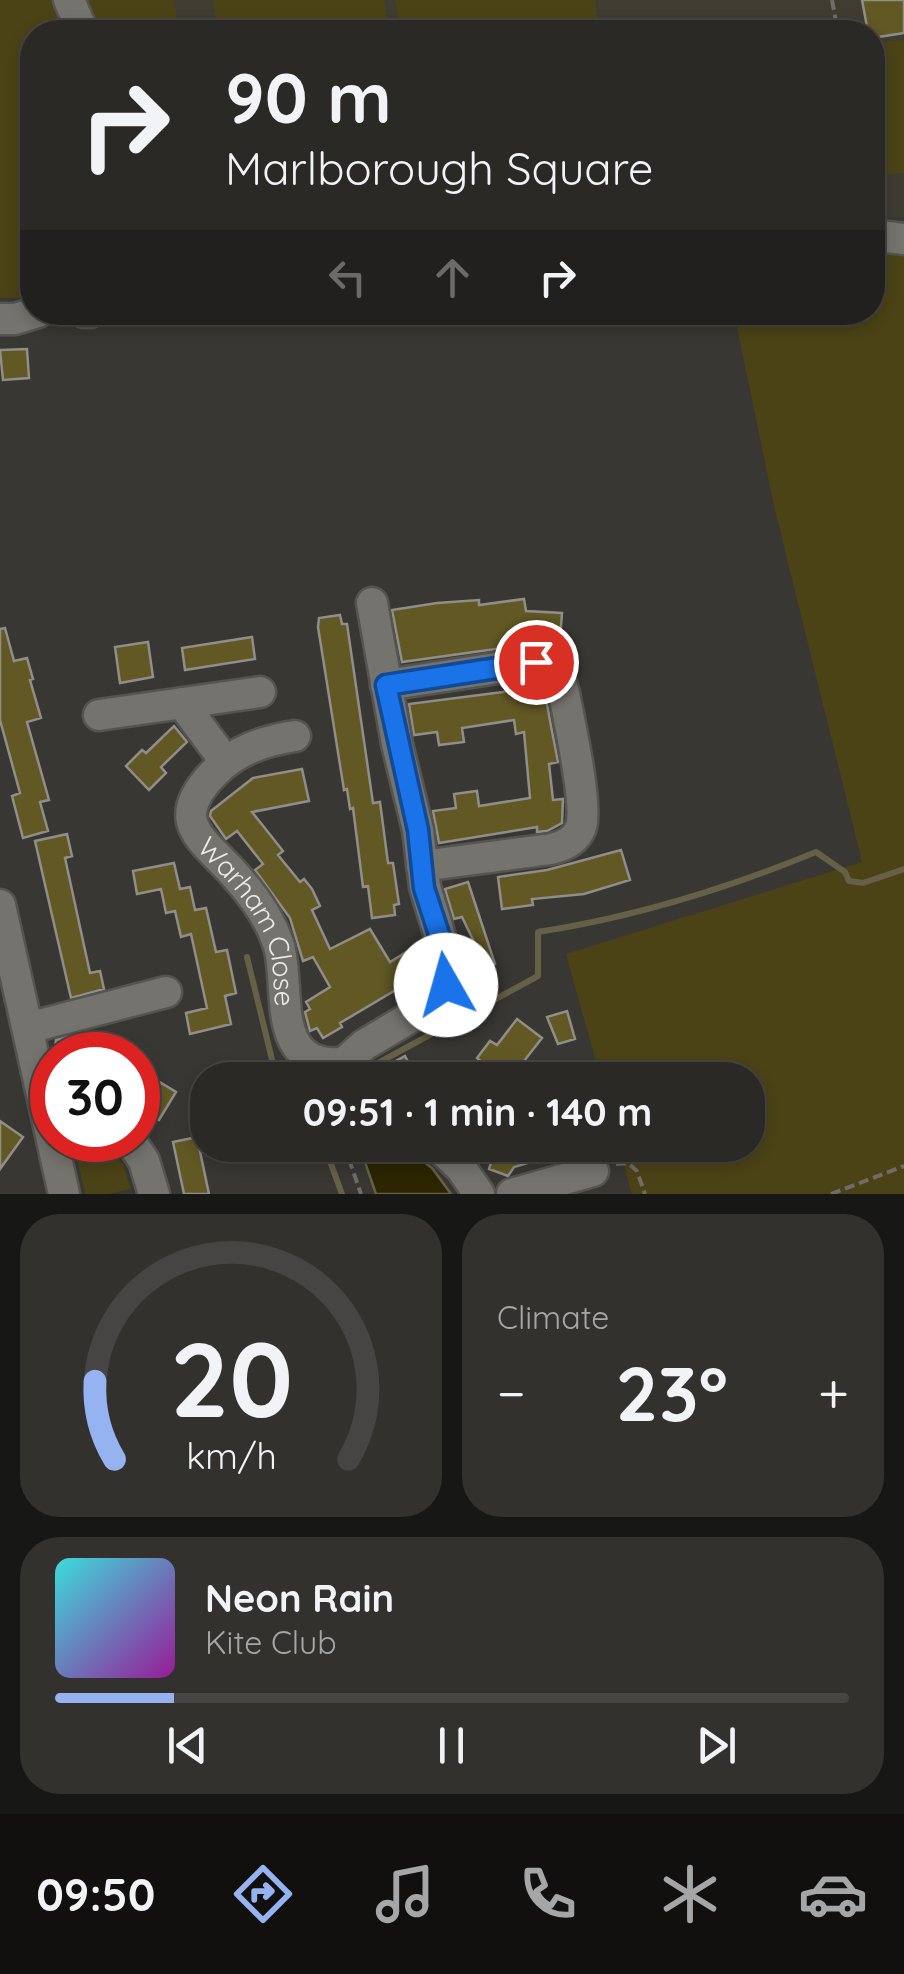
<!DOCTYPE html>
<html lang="en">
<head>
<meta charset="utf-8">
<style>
	:root { --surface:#2a2926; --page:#32312e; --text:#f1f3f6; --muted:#a5a6a7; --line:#464543; --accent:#95b2f1 }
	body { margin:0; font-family:Quicksand,sans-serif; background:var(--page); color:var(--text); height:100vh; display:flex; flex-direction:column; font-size:38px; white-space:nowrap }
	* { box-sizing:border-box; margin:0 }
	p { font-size:32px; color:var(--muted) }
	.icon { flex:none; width:55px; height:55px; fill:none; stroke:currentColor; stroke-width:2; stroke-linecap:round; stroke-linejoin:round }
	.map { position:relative; height:1194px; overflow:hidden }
	.details { display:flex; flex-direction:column; gap:20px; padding:20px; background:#171715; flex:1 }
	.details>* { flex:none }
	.banner { position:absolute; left:20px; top:20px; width:865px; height:305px; border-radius:40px; box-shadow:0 5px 15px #0003,0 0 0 2px var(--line); background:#2a2926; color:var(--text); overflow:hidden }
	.speed { position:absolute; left:30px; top:1032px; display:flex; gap:20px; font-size:50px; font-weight:700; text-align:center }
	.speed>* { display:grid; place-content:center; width:130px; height:130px; border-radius:50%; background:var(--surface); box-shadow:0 5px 15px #0003,0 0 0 2px var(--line); line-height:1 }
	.speed .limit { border:15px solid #d22; background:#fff; color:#111 }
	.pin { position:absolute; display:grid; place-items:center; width:85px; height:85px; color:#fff; margin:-42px; border:5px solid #fff; border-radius:50%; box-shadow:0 2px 10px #0007 }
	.me { position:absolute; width:110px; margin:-55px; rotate:353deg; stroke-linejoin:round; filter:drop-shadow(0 0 8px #0008) }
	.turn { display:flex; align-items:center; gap:35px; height:210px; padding:0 40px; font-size:45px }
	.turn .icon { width:130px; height:130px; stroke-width:2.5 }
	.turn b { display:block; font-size:70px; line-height:85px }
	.lanes { display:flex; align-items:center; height:95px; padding:0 40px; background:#0003; justify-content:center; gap:50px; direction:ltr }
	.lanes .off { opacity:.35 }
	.big { font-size:75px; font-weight:700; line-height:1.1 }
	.details .card { flex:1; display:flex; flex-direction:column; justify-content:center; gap:15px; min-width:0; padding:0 35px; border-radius:40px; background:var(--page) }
	.details .dial { align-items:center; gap:0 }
	.dial svg { height:260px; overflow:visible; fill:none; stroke:var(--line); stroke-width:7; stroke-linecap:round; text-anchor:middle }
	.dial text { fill:var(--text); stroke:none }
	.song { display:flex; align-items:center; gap:30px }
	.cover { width:120px; height:120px; border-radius:15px; background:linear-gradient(135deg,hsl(180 70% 55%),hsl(300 70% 35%)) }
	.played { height:10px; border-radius:5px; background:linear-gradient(90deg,var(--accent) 15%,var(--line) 15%) }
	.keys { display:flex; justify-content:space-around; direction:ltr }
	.heat { display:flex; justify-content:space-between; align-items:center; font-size:55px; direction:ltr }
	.details .tiles { flex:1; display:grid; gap:20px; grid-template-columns:1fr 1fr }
	.card:last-child { grid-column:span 2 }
	.trip { position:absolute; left:190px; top:1062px; width:575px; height:100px; border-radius:40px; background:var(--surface); box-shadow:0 5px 15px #0003,0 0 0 2px var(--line); font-weight:700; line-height:100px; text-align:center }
	.menu { display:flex; height:160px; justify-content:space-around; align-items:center; background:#11100f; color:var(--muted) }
	.menu .icon { width:70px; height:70px }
	.menu .current { color:var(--accent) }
	.menu b { font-size:45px; color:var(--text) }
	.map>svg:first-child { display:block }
	.built { fill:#3f3d32 }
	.green { fill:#4b4316 }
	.water { fill:#2c2500; stroke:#666046; stroke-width:2.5 }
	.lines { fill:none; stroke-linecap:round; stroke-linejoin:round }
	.stream { stroke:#666046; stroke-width:6 }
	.building { fill:#615824; stroke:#8f8e89; stroke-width:2.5 }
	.minor-casing { stroke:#545450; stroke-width:35 }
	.path { stroke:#6e6d6a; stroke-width:4; stroke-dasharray:10 5; stroke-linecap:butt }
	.minor { stroke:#74736e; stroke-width:30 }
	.route-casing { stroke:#114b97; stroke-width:25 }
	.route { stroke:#1a73e8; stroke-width:18 }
	.labels { text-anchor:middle; stroke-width:10; stroke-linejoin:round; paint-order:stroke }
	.street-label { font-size:28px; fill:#ecebe8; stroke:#2e2d29 }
</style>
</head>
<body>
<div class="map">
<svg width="904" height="1194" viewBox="0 0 904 1194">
	<rect width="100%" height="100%" fill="#383733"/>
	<!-- built -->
	<path class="built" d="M174,0H904V217L873,219L872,32H180Z"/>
	<!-- green -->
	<path class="green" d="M0,0H174L180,32H32V297L0,298Z
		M213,0H384L390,32H219Z
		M395,0H595L600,32H401Z
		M904,40V173L873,176V43Z
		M904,249V1194H632L618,1145H748V1080H601L566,954L862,862L774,506L734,313L872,312L873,250Z
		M73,1140L102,1142L123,1164L131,1189L108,1194H85Z"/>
	<!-- water -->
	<path class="water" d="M359,1145H401L432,1168L451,1194H376Z"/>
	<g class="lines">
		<!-- stream -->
		<path class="stream" d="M247,957L277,1080
			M356,1075L538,976V932C635,917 726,889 816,852L845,872L849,881L863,883L904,869
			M324,1145L342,1194"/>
	</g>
	<!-- building -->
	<path class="building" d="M862,0H904V33L872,38V32H868Z
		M27,349L29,378L3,380L0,350Z
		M524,599L526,611L562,613L560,640L402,662L392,610L437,603L479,600V605Z
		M340,615L342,624H347L373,803L380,802L388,863H393L399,904L394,905L395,915L372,918L368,886L363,887L353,808L350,809L347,789L344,790L318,627L319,618Z
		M5,628L14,661L27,658L33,679L30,680L41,718L27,722L49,800L40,802L48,831L23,838L12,796L20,793L0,720V629Z
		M252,637L255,659L185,670L182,648Z
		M148,642L153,677L120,683L115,647Z
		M535,681L545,693L551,726L558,762L549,764L553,800L563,799L562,823L547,831L537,832V827L439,843L433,811L456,808L454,794L477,791L479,806L530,798L524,732L516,734L514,720L462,728L464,742L439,745L437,732L414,735L409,704L503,692Z
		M174,726L187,742L161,767L166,773L149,790L126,766L142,750L146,753Z
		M302,769L309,801L252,812L283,851L278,855L300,882L304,879L312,889L320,906L312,910L330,949L370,929L390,962L416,946L428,967L427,978L401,993L399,988L340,1023L342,1027L323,1038L317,1028L310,1031L305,1012L310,1009L306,1002L330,987L313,957L303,961L290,918L255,870L263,864L237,831L226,839L210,816L211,811L253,778Z
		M67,834L72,856L65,858L90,973L100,971L104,989L71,998L35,841Z
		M621,850L630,880L584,894L532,899L533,905L502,909L498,877L547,870Z
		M174,863L180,889L190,887L195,910L206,908L216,952L227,950L236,993L225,996L231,1024L190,1034L186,1013L207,1008L191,934L181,937L175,911L166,913L161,889L137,894L133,871Z
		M468,882L495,964L476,974L466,954L477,948L462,917L454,919L445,889Z
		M567,1011L575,1039L558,1044L547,1017Z
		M517,1019L542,1038L510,1079L503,1073L501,1077L477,1058L490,1041L497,1045Z
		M86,1032L94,1037L104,1033L115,1040L106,1055H66L55,1048L56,1040Z
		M405,1056L418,1080H369V1076Z
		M138,1069L176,1092L159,1120L138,1107Z
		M0,1121L23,1137L0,1169Z
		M197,1137L209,1194H184L173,1142Z
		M486,1145H571V1150L514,1167L508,1176L489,1169L491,1163L481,1159Z"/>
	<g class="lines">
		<!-- minor casing -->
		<g class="minor-casing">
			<g id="minor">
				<path d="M69,0L83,32"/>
				<path d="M872,235L904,239"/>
				<path d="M84,312H90"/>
				<path d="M0,319H15L38,312"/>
				<path d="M386,685L536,662C553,666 560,677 564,693C569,721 588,804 581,827C576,841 564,846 551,849L422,866"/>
				<path d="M182,703L225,761"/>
				<path d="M99,715L260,692"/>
				<path id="s1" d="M295,736C263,741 236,750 213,774C167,822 203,839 235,875C253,895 271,920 279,946C291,990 269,1069 344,1063"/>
				<path d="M0,905L64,1194"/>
				<path d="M28,1028L166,992"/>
				<path d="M351,1080L344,1063L364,1045L431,1005L442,992L447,977V959L425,887L418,830L397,744L372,603"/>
				<path d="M130,1140L144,1161L154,1194"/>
				<path d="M437,1145L461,1168L479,1194"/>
				<path d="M512,1194L593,1171"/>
			</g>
		</g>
		<!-- path -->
		<path class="path" d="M832,0L838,32
			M344,1145L361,1194
			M616,1164L628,1163L637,1171L645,1194
			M831,1194L904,1166"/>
		<!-- minor -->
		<use href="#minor" class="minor"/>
	</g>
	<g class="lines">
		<!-- route casing -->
		<g class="route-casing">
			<path id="route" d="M446,985L447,959L424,888L418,830L386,685L536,662"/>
		</g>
		<!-- route -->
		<use href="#route" class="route"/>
	</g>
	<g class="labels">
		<!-- street labels -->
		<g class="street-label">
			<text dy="10" stroke="none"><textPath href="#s1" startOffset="265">Warham Close</textPath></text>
		</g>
	</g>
</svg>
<div class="speed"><div class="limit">30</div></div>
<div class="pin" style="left:536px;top:662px;background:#d93025"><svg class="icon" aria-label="arrive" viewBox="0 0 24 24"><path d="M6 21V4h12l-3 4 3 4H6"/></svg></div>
<svg class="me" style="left:446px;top:985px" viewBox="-20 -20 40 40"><circle r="19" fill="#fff"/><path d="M0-13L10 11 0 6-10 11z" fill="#1a73e8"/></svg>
<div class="trip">09:51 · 1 min · 140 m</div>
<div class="banner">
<div class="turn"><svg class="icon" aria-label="right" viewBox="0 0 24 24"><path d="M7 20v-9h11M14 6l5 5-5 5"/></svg><div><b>90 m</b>Marlborough Square</div></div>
<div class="lanes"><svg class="icon off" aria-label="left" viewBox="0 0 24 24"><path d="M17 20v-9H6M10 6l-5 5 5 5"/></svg><svg class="icon off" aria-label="ahead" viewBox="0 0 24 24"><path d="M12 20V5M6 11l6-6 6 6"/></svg><svg class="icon" aria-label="right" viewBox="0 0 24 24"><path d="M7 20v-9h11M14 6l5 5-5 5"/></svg></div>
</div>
</div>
<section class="details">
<div class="tiles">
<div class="card dial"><svg viewBox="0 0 100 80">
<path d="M14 69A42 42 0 1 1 86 69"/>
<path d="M14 69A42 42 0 0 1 8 45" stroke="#95b2f1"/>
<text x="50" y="56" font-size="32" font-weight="700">20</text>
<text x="50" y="72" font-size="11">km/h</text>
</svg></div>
<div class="card"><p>Climate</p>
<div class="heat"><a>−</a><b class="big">23°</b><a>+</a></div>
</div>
<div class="card">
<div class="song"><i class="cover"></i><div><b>Neon Rain</b><p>Kite Club</p></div></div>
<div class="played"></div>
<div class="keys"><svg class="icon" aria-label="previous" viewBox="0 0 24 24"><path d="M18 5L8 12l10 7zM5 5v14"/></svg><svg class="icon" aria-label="pause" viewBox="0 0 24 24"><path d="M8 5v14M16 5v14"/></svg><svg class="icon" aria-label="next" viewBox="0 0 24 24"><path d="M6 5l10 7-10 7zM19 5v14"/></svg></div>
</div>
</div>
</section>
<nav class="menu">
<b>09:50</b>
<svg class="icon current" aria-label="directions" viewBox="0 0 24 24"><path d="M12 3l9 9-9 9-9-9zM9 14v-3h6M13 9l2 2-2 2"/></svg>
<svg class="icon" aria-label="music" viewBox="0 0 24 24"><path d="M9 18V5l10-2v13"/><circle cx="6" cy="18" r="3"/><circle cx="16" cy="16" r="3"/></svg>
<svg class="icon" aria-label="phone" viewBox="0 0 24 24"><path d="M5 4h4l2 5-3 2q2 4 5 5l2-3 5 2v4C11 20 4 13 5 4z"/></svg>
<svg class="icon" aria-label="climate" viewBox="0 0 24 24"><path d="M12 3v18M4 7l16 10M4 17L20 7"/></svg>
<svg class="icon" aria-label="car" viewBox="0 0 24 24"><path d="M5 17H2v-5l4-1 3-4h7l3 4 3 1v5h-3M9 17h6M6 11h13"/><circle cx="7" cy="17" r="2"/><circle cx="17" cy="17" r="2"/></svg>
</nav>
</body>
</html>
